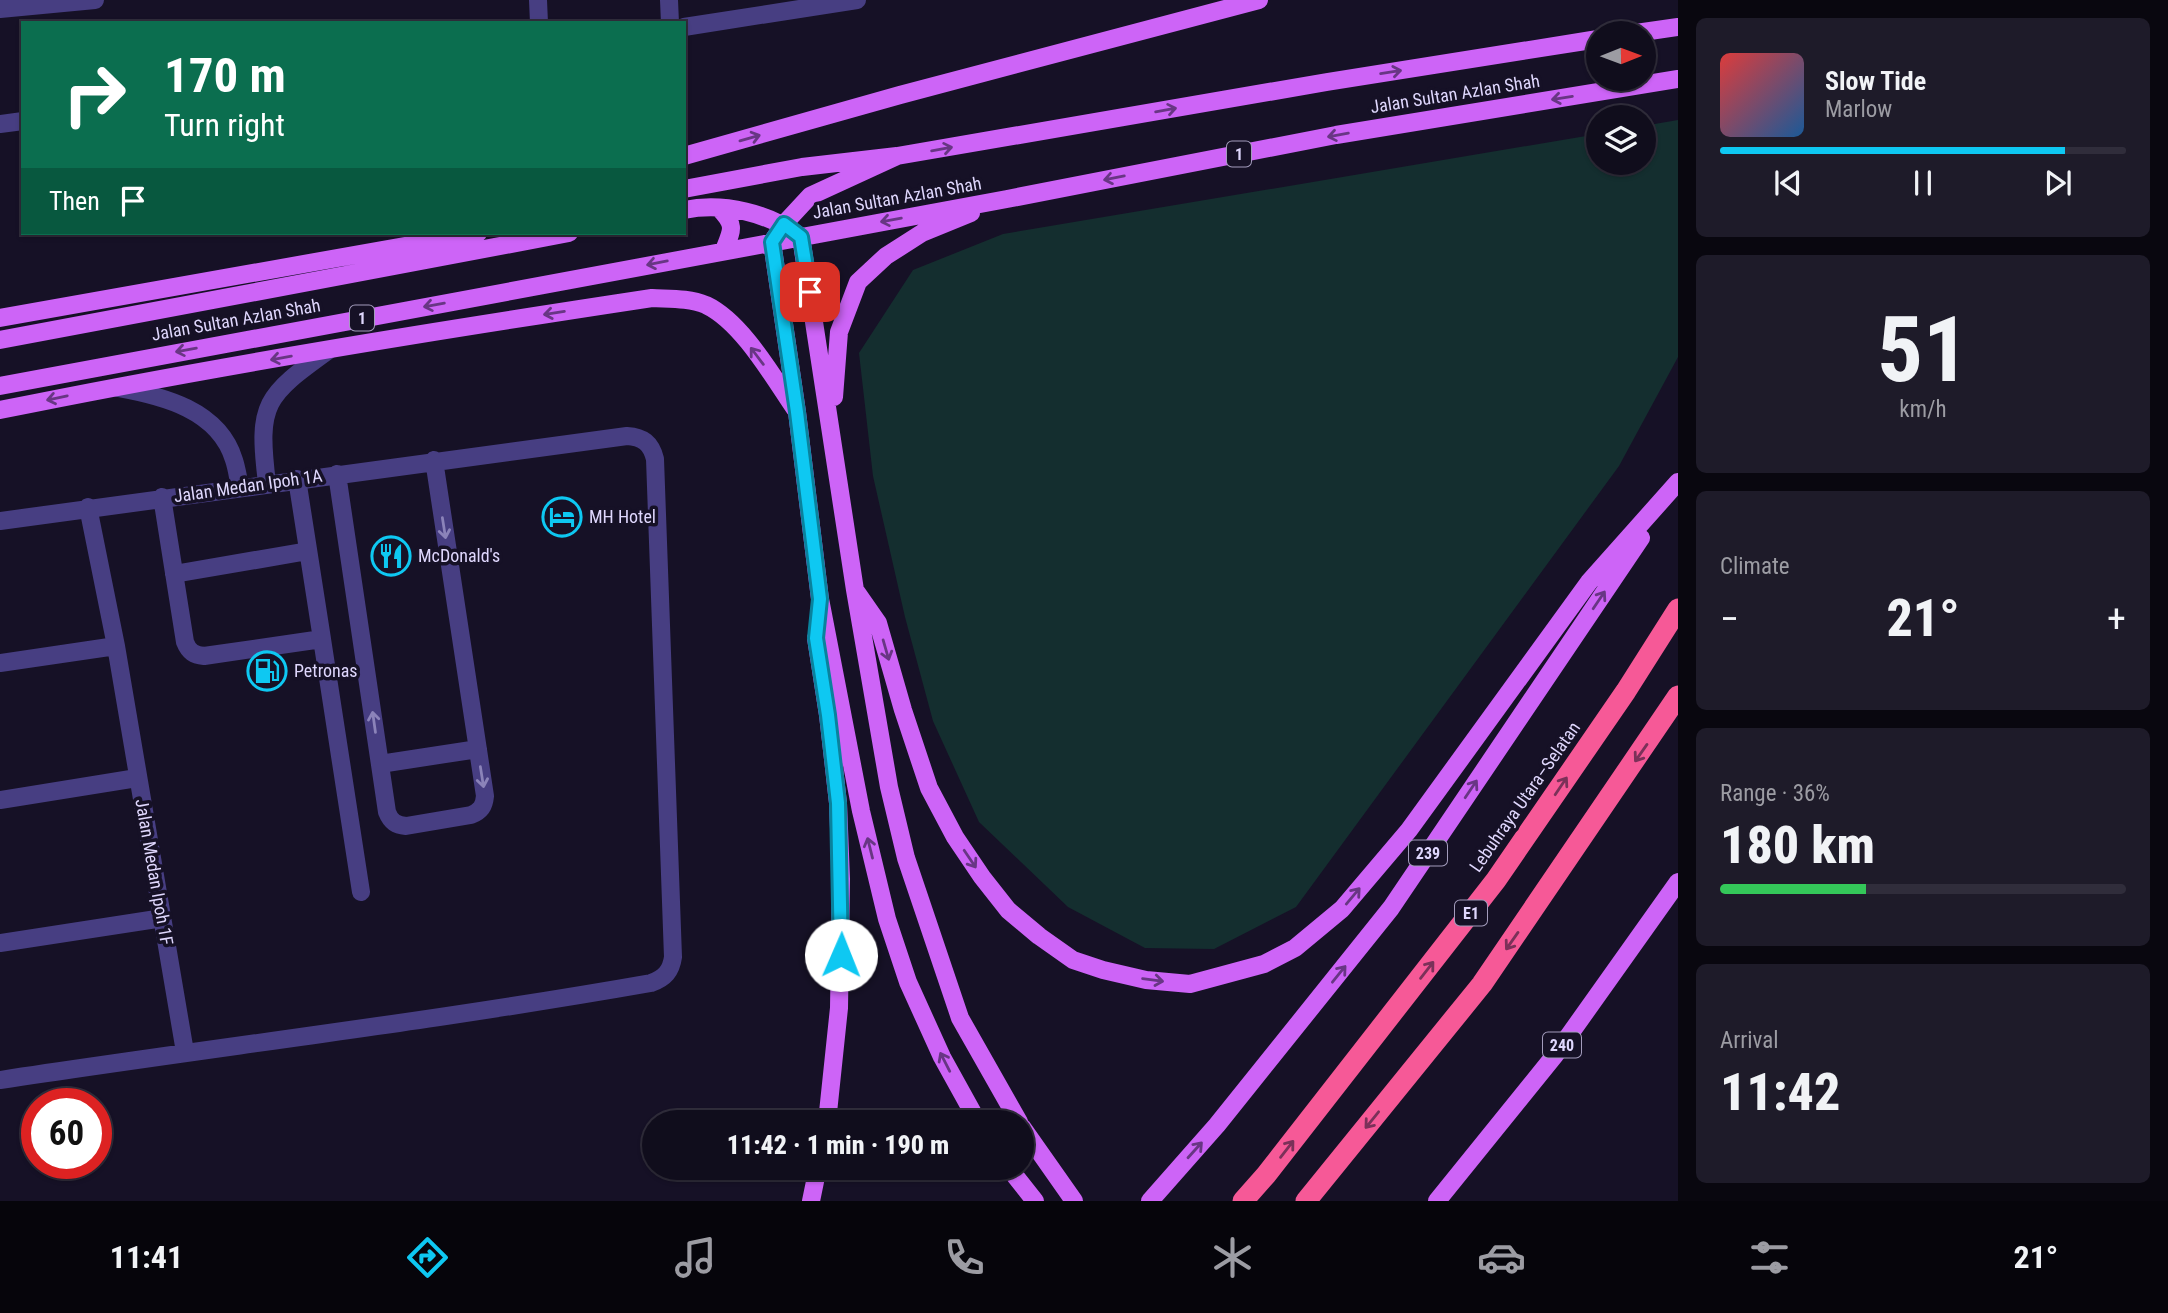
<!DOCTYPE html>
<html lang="en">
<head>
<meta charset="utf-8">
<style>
	:root { --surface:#100d1c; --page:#1e1b29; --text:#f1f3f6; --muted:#9c9ca3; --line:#302d3b; --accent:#0ec8f2 }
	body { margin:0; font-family:"Roboto Condensed",sans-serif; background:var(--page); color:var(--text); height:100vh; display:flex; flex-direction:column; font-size:26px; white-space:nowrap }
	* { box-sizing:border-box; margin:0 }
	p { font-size:23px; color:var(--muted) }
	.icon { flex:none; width:38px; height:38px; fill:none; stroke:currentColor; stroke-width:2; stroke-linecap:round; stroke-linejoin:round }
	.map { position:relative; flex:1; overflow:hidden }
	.side { display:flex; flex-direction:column; gap:18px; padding:18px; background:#09070f; width:490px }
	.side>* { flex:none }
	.top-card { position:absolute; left:21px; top:21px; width:665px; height:214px; border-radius:0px; box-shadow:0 2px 5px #0004,0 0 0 2px var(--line); background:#0b6e4f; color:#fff; overflow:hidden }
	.needle { width:46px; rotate:89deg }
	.buttons { position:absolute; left:1586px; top:21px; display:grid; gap:14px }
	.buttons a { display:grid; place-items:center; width:70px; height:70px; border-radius:50%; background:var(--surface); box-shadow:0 2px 5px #0004,0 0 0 2px var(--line); font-size:35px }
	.speed { position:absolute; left:21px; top:1088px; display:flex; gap:14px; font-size:35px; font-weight:700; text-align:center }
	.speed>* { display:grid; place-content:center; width:91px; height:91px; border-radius:50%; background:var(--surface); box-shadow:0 2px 5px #0004,0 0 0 2px var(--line); line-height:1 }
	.speed .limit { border:10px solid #d22; background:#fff; color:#111 }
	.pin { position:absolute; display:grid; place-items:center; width:60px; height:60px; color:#fff; margin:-30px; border-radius:14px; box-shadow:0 4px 10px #0006 }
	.me { position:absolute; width:77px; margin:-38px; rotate:1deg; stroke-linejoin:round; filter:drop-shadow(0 0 5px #0008) }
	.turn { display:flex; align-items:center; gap:24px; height:147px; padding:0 28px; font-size:32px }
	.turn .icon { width:91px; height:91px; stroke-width:2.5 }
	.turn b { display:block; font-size:49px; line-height:60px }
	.then { display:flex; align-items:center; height:66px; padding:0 28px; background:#0003; gap:14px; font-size:26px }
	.big { font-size:52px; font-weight:800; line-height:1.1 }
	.side .card { flex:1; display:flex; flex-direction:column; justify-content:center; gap:10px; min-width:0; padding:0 24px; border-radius:10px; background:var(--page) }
	.side .dial { align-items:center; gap:0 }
	.dial b { font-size:91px; line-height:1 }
	.song { display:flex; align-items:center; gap:21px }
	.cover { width:84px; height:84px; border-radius:10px; background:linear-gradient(135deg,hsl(0 70% 55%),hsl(210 70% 35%)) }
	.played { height:7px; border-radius:4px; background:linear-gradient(90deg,var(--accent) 85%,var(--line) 85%) }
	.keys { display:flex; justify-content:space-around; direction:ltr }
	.heat { display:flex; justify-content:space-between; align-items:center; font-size:38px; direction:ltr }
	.charge { height:10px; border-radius:5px; background:linear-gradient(90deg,#34c759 36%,var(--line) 0) }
	.trip { position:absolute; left:642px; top:1110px; width:392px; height:70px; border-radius:35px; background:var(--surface); box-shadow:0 2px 5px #0004,0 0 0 2px var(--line); font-weight:800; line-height:70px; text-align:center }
	.tab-bar { display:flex; height:112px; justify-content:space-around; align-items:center; background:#06050b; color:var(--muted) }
	.tab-bar .icon { width:49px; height:49px }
	.tab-bar .active { color:var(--accent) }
	.tab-bar b { font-size:32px; color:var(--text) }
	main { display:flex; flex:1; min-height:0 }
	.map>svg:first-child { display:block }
	.green { fill:#142e2f }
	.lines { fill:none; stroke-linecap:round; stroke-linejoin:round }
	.minor { stroke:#473e82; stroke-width:18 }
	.major { stroke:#cd64f7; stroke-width:18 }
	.highway { stroke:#f65997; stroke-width:21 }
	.oneway { stroke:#683684 }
	.oneway2 { stroke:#8b83b9 }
	.oneway3 { stroke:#7b3159 }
	.route-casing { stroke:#09829d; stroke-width:18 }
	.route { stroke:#0ec8f2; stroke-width:12 }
	.labels { text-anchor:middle; stroke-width:7; stroke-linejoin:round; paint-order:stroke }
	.shield { fill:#161126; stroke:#a39cbc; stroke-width:2 }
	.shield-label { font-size:16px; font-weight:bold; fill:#dfd7fd }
	.street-label { font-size:18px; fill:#dfd7fd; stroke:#161126 }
	.poi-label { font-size:18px; fill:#dfd7fd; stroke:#161126; text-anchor:start }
</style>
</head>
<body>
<main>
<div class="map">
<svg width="1678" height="1201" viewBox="0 0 1678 1201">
	<rect width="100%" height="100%" fill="#161126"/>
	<!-- green -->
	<path class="green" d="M1678,120V357L1619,466L1296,907L1214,949L1145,948L1068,907L979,822L933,721L905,617L873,476L859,353L913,270L1003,234L1598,134V163H1643V126Z"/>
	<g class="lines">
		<!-- minor -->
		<path class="minor" d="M538,0L539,23
			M669,0L670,23
			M0,9L95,0
			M684,27L857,0
			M0,124L23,121
			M118,388C163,396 219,410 234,460C237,469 238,478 240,487
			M337,474L387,812C391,822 396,825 406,826L471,815C481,811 484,806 485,796L434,460
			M267,483C257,403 265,396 329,350
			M162,497L185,642C189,652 194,655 204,656L322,639L297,479
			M88,507L116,646L185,1052
			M0,521L627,436C643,437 651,443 655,459L673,957C671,971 665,978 651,983C435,1021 217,1047 0,1080
			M174,574L308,551
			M322,639L361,892
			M0,663L116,646
			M380,764L478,749
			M0,800L137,778
			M0,943L163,918"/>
		<!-- major -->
		<path class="major" d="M1636,33L1678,27
			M684,156L900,95L1259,0
			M897,156L810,196L784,224L772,242L797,412L820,599L861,811L887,919L908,982L942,1057L978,1122
			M684,189L802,167L897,156L1327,82L1598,39
			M720,209C736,226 732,230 724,250
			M684,210C724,202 769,213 801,237L855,590L889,787L906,858L960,1018L1019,1122
			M0,318L478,233
			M0,340L569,233
			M0,386L1007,199L1336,135L1678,79
			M834,397L839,332L858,282L886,256L922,233L971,213
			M0,410C216,366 434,331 652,298C670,299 689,298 706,305C742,322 773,377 795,409
			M855,590L878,623L903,710L929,788L955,837L982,877L1008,910L1039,936L1073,960L1103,970L1146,980L1190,984L1264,964L1295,948L1342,909L1409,830L1589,582L1678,482
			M816,638L828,715L838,803L841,879L839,1008L827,1122
			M1022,1127L1074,1201
			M1008,1167L1035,1201
			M811,1201L818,1167
			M1150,1201L1217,1125L1391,908L1641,538
			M1437,1201L1555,1055L1678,882"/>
		<!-- highway -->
		<path class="highway" d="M1243,1201L1266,1175L1496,880L1626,691L1678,609
			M1306,1201L1482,984L1678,696"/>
	</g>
	<!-- one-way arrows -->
	<defs><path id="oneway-shaft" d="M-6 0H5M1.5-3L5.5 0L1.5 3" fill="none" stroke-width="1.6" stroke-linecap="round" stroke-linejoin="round" transform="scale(1.75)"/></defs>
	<g class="oneway">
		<use href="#oneway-shaft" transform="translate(1391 72) rotate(-9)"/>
		<use href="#oneway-shaft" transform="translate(1562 98) rotate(171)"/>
		<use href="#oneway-shaft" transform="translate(1166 110) rotate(-10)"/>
		<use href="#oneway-shaft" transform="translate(1338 135) rotate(170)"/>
		<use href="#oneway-shaft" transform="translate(750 138) rotate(-16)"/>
		<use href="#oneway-shaft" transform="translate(942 149) rotate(-10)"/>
		<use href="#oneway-shaft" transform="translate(1114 178) rotate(169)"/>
		<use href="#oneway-shaft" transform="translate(891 220) rotate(170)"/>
		<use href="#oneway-shaft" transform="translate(657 263) rotate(169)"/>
		<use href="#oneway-shaft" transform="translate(434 305) rotate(170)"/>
		<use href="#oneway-shaft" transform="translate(554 313) rotate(171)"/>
		<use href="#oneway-shaft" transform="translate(186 350) rotate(170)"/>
		<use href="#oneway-shaft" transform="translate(757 356) rotate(-127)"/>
		<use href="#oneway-shaft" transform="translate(281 358) rotate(170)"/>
		<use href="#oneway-shaft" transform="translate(57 398) rotate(168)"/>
		<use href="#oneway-shaft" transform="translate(1599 600) rotate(-56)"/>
		<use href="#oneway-shaft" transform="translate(886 650) rotate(74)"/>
		<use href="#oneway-shaft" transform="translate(1471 789) rotate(-56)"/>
		<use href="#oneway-shaft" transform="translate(870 848) rotate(-104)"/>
		<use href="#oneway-shaft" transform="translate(970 859) rotate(56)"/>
		<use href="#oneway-shaft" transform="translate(1353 896) rotate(-50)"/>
		<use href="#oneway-shaft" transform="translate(1339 974) rotate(-51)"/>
		<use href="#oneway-shaft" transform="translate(1153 980) rotate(7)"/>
		<use href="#oneway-shaft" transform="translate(945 1062) rotate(-117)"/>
		<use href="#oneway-shaft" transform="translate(1195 1150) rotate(-48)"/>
	</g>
	<g class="oneway2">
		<use href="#oneway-shaft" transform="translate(444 528) rotate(81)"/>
		<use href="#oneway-shaft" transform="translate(374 722) rotate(-98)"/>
		<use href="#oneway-shaft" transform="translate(482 777) rotate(81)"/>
	</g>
	<g class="oneway3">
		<use href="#oneway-shaft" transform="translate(1641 753) rotate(125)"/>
		<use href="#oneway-shaft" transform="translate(1561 786) rotate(-56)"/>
		<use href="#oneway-shaft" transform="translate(1512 941) rotate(125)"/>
		<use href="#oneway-shaft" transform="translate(1427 970) rotate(-52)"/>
		<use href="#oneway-shaft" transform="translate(1372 1120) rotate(129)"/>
		<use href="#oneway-shaft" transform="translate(1287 1149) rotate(-52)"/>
	</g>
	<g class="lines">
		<!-- route casing -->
		<g class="route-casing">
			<path id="route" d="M810,292L801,237L784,224L772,242L797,412L820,599L816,638L828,715L838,803L841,955"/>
		</g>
		<!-- route -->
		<use href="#route" class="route"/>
	</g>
	<!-- icons -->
	<defs>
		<g id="hotel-ring" transform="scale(2.0125)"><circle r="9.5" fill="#161126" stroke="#0ec8f2" stroke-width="1.5"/><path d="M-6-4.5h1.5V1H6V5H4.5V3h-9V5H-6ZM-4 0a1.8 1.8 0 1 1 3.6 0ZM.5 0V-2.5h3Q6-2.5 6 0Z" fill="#0ec8f2"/></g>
		<g id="restaurant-ring" transform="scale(2.0125)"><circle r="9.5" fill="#161126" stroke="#0ec8f2" stroke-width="1.5"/><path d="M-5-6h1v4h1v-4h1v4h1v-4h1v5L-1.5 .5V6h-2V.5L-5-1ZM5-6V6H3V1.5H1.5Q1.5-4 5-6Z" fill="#0ec8f2"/></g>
		<g id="fuel-ring" transform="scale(2.0125)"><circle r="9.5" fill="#161126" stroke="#0ec8f2" stroke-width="1.5"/><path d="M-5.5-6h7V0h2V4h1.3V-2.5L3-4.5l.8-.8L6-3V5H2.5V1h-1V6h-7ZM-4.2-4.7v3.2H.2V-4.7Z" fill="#0ec8f2"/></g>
	</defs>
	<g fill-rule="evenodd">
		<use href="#hotel-ring" x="562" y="517"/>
		<use href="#restaurant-ring" x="391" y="556"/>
		<use href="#fuel-ring" x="267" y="671"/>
	</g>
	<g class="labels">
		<!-- shield labels -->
		<g class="shield">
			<rect x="1227" y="141.5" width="24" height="25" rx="5"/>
			<rect x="350" y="305.5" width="24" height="25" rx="5"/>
			<rect x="1409" y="840.5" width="38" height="25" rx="5"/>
			<rect x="1455" y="900.5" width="32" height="25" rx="5"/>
			<rect x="1543" y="1032.5" width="38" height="25" rx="5"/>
		</g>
		<g class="shield-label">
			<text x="1239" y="160">1</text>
			<text x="362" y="324">1</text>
			<text x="1428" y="859">239</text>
			<text x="1471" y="919">E1</text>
			<text x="1562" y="1051">240</text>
		</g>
		<!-- street labels -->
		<g class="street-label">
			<text transform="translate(1455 94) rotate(-9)" y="6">Jalan Sultan Azlan Shah</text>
			<text transform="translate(897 198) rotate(-10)" y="6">Jalan Sultan Azlan Shah</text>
			<text transform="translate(236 320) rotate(-10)" y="6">Jalan Sultan Azlan Shah</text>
			<text transform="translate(248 486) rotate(-8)" y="6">Jalan Medan Ipoh 1A</text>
			<text transform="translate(1525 797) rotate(-55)" y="6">Lebuhraya Utara–Selatan</text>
			<text transform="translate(154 872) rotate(80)" y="6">Jalan Medan Ipoh 1F</text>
		</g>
		<!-- poi labels -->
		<g class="poi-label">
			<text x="589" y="523">MH Hotel</text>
			<text x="418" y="562">McDonald's</text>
			<text x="294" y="677">Petronas</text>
		</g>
	</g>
</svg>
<div class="buttons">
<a><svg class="needle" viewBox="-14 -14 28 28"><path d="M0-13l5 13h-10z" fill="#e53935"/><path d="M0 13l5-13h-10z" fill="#9c9ca3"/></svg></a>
<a><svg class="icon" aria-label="layers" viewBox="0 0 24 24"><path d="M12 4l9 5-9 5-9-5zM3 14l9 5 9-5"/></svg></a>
</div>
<div class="speed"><div class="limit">60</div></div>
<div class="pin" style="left:810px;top:292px;background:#d93025"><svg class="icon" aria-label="arrive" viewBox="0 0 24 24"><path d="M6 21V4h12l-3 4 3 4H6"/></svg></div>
<svg class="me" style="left:841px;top:955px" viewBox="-20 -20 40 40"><circle r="19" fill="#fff"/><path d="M0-13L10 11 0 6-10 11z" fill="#0ec8f2"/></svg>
<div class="trip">11:42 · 1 min · 190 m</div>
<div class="top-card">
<div class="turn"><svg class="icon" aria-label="right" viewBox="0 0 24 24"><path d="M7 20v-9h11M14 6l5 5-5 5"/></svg><div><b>170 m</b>Turn right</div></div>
<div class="then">Then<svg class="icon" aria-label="arrive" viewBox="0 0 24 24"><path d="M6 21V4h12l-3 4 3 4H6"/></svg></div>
</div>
</div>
<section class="side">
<div class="card">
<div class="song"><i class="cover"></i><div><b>Slow Tide</b><p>Marlow</p></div></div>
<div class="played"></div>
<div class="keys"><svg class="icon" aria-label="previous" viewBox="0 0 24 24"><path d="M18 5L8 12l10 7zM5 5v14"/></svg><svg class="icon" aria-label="pause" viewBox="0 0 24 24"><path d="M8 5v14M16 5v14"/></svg><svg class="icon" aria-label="next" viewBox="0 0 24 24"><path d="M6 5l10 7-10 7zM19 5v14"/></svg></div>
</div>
<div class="card dial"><b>51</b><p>km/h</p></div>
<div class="card"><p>Climate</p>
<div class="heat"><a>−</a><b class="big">21°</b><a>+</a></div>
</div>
<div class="card"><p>Range · 36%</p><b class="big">180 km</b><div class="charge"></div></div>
<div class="card"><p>Arrival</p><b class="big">11:42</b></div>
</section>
</main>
<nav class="tab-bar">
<b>11:41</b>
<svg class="icon active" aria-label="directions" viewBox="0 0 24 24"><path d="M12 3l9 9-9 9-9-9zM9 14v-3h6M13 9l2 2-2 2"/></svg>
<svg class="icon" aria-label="music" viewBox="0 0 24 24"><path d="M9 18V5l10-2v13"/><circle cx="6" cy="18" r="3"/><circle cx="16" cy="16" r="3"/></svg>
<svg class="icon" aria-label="phone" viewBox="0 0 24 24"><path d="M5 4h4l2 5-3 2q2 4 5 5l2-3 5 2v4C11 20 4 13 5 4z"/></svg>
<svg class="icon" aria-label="climate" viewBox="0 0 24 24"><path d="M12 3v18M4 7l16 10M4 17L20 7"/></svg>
<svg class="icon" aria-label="car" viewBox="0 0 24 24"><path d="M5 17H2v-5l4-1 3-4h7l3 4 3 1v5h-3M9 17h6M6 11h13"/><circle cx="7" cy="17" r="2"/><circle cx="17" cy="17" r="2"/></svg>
<svg class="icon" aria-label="filters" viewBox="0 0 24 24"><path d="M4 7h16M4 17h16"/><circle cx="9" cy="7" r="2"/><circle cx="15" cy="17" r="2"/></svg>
<b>21°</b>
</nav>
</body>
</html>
